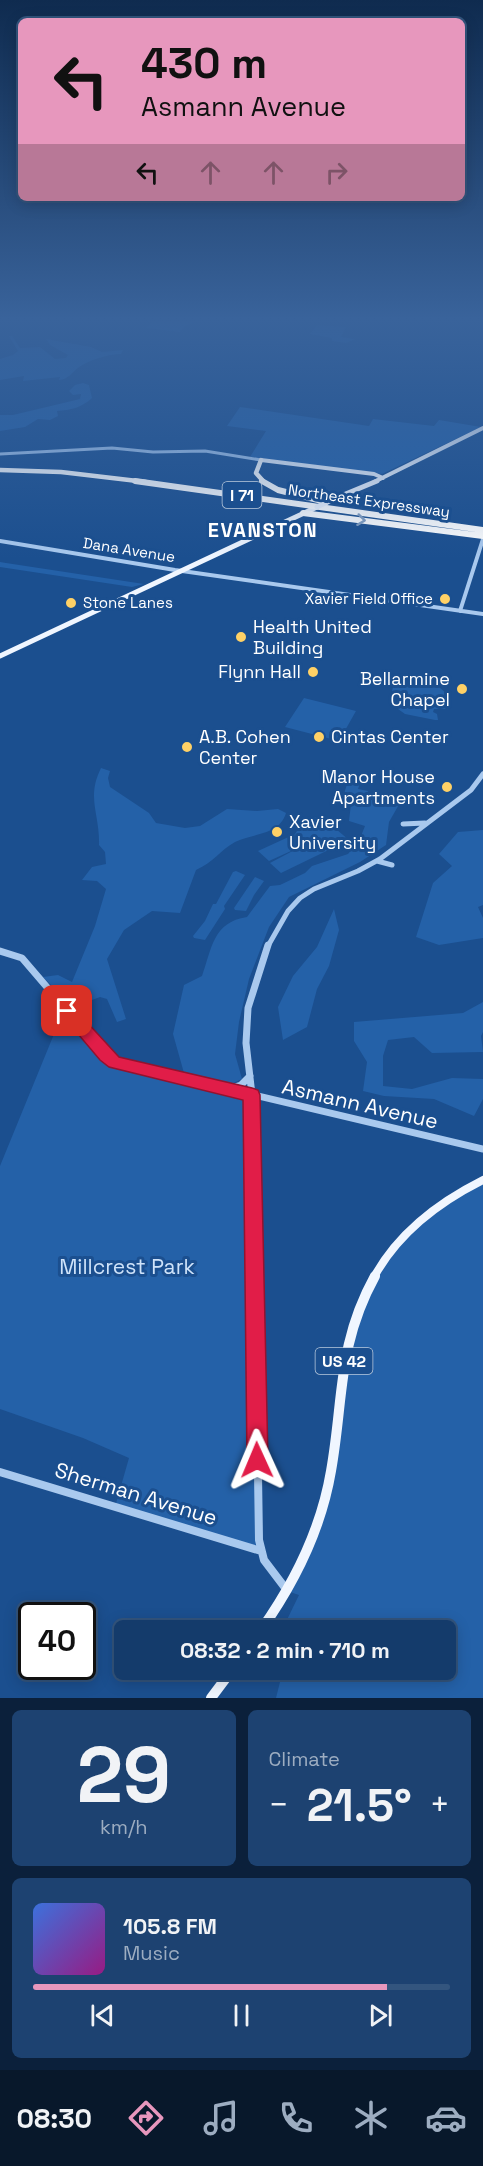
<!DOCTYPE html>
<html lang="en">
<head>
<meta charset="utf-8">
<style>
	:root { --surface:#143b6b; --page:#1d4271; --text:#f1f3f6; --muted:#9dadc1; --line:#33557e; --accent:#e797bd }
	body { margin:0; font-family:"Space Grotesk",sans-serif; background:var(--page); color:var(--text); height:100vh; display:flex; flex-direction:column; font-size:22px; white-space:nowrap }
	* { box-sizing:border-box; margin:0 }
	p { font-size:20px; color:var(--muted) }
	.icon { flex:none; width:33px; height:33px; fill:none; stroke:currentColor; stroke-width:2; stroke-linecap:round; stroke-linejoin:round }
	.map { position:relative; height:1698px; overflow:hidden }
	.sheet { display:flex; flex-direction:column; gap:12px; padding:12px; background:#0b203b; flex:1 }
	.sheet>* { flex:none }
	.guide { position:absolute; left:18px; top:18px; width:447px; height:183px; border-radius:9px; box-shadow:0 3px 15px #0003,0 0 0 2px var(--line); background:#e797bd; color:#111; overflow:hidden }
	.speed { position:absolute; left:18px; top:1602px; display:flex; gap:12px; font-size:30px; font-weight:700; text-align:center }
	.speed>* { display:grid; place-content:center; width:78px; height:78px; border-radius:50%; background:var(--surface); box-shadow:0 3px 15px #0003,0 0 0 2px var(--line); line-height:1 }
	.speed .limit { border:3px solid #111; border-radius:9px; background:#fff; color:#111 }
	.pin { position:absolute; display:grid; place-items:center; width:51px; height:51px; color:#fff; margin:-26px; border-radius:12px; box-shadow:0 3px 9px #0006 }
	.me { position:absolute; width:66px; margin:-33px; rotate:359deg; stroke-linejoin:round; filter:drop-shadow(0 0 4px #0008) }
	.turn { display:flex; align-items:center; gap:21px; height:126px; padding:0 24px; font-size:27px }
	.turn .icon { width:78px; height:78px; stroke-width:2.5 }
	.turn b { display:block; font-size:42px; line-height:51px }
	.lanes { display:flex; align-items:center; height:57px; padding:0 24px; background:#0003; justify-content:center; gap:30px; direction:ltr }
	.lanes .off { opacity:.35 }
	.big { font-size:45px; font-weight:600; line-height:1.1 }
	.sheet .tile { flex:1; display:flex; flex-direction:column; justify-content:center; gap:9px; min-width:0; padding:0 21px; border-radius:9px; background:var(--page) }
	.sheet .dial { align-items:center; gap:0 }
	.dial b { font-size:78px; line-height:1 }
	.song { display:flex; align-items:center; gap:18px }
	.cover { width:72px; height:72px; border-radius:9px; background:linear-gradient(135deg,hsl(220 70% 55%),hsl(310 70% 35%)) }
	.played { height:6px; border-radius:3px; background:linear-gradient(90deg,var(--accent) 85%,var(--line) 85%) }
	.keys { display:flex; justify-content:space-around; direction:ltr }
	.heat { display:flex; justify-content:space-between; align-items:center; font-size:33px; direction:ltr }
	.sheet .tiles { flex:1; display:grid; gap:12px; grid-template-columns:1fr 1fr }
	.tile:last-child { grid-column:span 2 }
	.trip { position:absolute; left:114px; top:1620px; width:342px; height:60px; border-radius:9px; background:var(--surface); box-shadow:0 3px 15px #0003,0 0 0 2px var(--line); font-weight:600; line-height:60px; text-align:center }
	.dock { display:flex; height:96px; justify-content:space-around; align-items:center; background:#08182b; color:var(--muted) }
	.dock .icon { width:42px; height:42px }
	.dock .current { color:var(--accent) }
	.dock b { font-size:27px; color:var(--text) }
	.map>svg:first-child { display:block }
	.green { fill:#2461a8 }
	.lines { fill:none; stroke-linecap:round; stroke-linejoin:round }
	.tertiary-far4 { stroke:#a9c9ee; stroke-width:3 }
	.tertiary-far3 { stroke:#a9c9ee; stroke-width:4 }
	.tertiary-far2 { stroke:#a9c9ee; stroke-width:5 }
	.tertiary-far1 { stroke:#a9c9ee; stroke-width:7 }
	.tertiary { stroke:#a9c9ee; stroke-width:8 }
	.primary-far3 { stroke:#f0f6ff; stroke-width:4 }
	.primary-far2 { stroke:#f0f6ff; stroke-width:5 }
	.primary-far1 { stroke:#f0f6ff; stroke-width:8 }
	.primary { stroke:#f0f6ff; stroke-width:10 }
	.motorway-far1 { stroke:#fff; stroke-width:4.5 }
	.motorway { stroke:#fff; stroke-width:6 }
	.primary-bridge { stroke:#f0f6ff; stroke-width:5 }
	.oneway { stroke:#829ec1 }
	.route { fill:#e11d48; stroke:#92132f; stroke-width:1.5 }
	.poi-dot { fill:#ffd166; stroke:#1b4f8f; stroke-width:2 }
	.labels { text-anchor:middle; stroke-width:6; stroke-linejoin:round; paint-order:stroke }
	.far-street-label { font-size:15px; fill:#fff; stroke:#1b4f8f }
	.far-poi-label { font-size:15px; fill:#fff; stroke:#1b4f8f; text-anchor:end }
	.shield { fill:#1b4f8f; stroke:#bbcadd; stroke-width:1.5 }
	.shield-label { font-size:16px; font-weight:bold; fill:#fff }
	.poi-label { font-size:18px; fill:#fff; stroke:#1b4f8f; text-anchor:start }
	.far-district-label { font-size:20px; font-weight:bold; letter-spacing:1.5px; fill:#fff; stroke:#1b4f8f }
	.near-street-label { font-size:21px; fill:#fff; stroke:#1b4f8f }
	.near-park-label { font-size:21px; fill:#cfe3fa; stroke:#1b4f8f }
</style>
</head>
<body>
<div class="map">
<svg width="483" height="1698" viewBox="0 0 483 1698">
	<rect width="100%" height="100%" fill="#1b4f8f"/>
	<!-- green -->
	<path class="green" d="M153,321H197L185,326L180,332L146,328Z
		M317,325L346,327L341,337L355,339L346,343L332,341V338L310,334Z
		M9,336H12L20,348L40,347L55,359L66,358L68,355L50,345L46,339L91,347L102,352L123,350L121,354C109,354 89,360 79,367C71,373 69,379 59,380L60,377L23,381L24,376L0,380V359L13,355L18,351Z
		M83,383L89,385L92,398C81,408 71,410 57,411L58,416L50,420L38,419L25,427L0,431V415H13L80,399L81,394L73,395L69,391L75,385Z
		M240,407L369,426L373,419L434,426L439,420L481,427L382,474L250,457L266,431L227,426Z
		M0,562L6,563L144,584L132,587L0,567Z
		M395,680C410,683 425,689 439,687L447,694L442,697L444,699H442L448,702L444,704L446,709H434L433,712L437,714L438,720H435L405,714L398,709L403,693L392,691Z
		M304,698L356,711L339,741L285,727Z
		M101,768L110,771L108,778L110,787L149,813L156,823L185,828L200,826L227,809L257,811L278,809L286,813C279,836 252,833 235,842C219,851 214,862 196,870L180,913L152,911L124,930L107,959L126,1019L117,1022L107,999L100,997L73,1007L43,977L58,975L72,982L95,926L106,889L97,881L82,880L92,867L106,864L105,852L99,845C100,814 86,798 101,768Z
		M349,778L361,780L358,789L368,791L366,801L383,798L401,801L389,822L386,845L360,862L289,897L269,927L249,979L239,1022L235,1054L242,1079L229,1085L184,1073L173,1034L184,985L202,976C212,948 213,922 247,917L270,886L280,885L305,873L312,866L348,854L359,841L365,826L349,821L351,804L364,801L343,797Z
		M316,817L324,819L349,840L281,873L270,863L302,846L269,861L258,851L295,834L303,822Z
		M483,830V905L478,907L483,918V938L439,945L416,937L433,883L452,866L439,854L458,832Z
		M236,871L245,875L224,906L225,909L205,940L194,938L193,936L205,921L213,904H216L233,872Z
		M255,877L264,881L254,895L246,911L235,910L234,908Z
		M334,909L339,930L329,966L317,989L307,1027L283,1040L278,1007L293,976L317,947Z
		M483,1002V1032L481,1036L483,1052L432,1053L414,1037L388,1040L383,1056V1086L412,1089L452,1078L483,1079V1099L474,1116L434,1099L384,1096L363,1091L367,1062L354,1041V1022L463,1013Z
		M67,1011L110,1059L252,1095L261,1551L115,1507L129,1458L83,1438L0,1409V1166L61,1017Z
		M483,1180V1698H276L283,1670H446V1630H282L299,1595L287,1591L316,1525L364,1295L405,1235Z"/>
	<g class="lines">
		<!-- tertiary-far4 -->
		<path class="tertiary-far4" d="M0,454L112,448L153,452L205,451L261,460"/>
		<!-- tertiary-far3 -->
		<path class="tertiary-far3" d="M0,541L175,570L483,614
			M460,611L483,539"/>
		<!-- tertiary-far2 -->
		<path class="tertiary-far2" d="M403,824L425,823
			M377,861L392,865
			M268,946L288,911L300,898L314,889L358,871L380,859L471,790L483,774"/>
		<!-- tertiary-far1 -->
		<path class="tertiary-far1" d="M0,951L22,958L106,1056L114,1062L483,1149
			M229,1089L241,1085L250,1076
			M255,1277L252,1095L246,1043L248,1008L268,945"/>
		<!-- tertiary -->
		<path class="tertiary" d="M255,1276L259,1540L264,1560L286,1589
			M0,1472L261,1551"/>
		<!-- primary-far3 -->
		<path class="primary-far3" d="M261,460L374,474L383,478
			M374,482L483,428"/>
		<!-- primary-far2 -->
		<path class="primary-far2" d="M336,498L377,481
			M0,656L317,507"/>
		<!-- primary-far1 -->
		<path class="primary-far1" d="M374,1277C398,1233 439,1202 483,1180"/>
		<!-- primary -->
		<path class="primary" d="M261,1630C295,1582 321,1530 331,1471C344,1398 337,1345 375,1276
			M211,1698L232,1670"/>
		<!-- motorway-far1 -->
		<path class="motorway-far1" d="M261,460L256,473L264,482
			M0,470L61,472L146,482"/>
		<!-- motorway -->
		<path class="motorway" d="M135,481L483,530
			M262,481L278,490L326,502
			M303,513L483,536"/>
		<!-- primary-bridge -->
		<path class="primary-bridge" d="M317,507L336,498"/>
	</g>
	<!-- one-way arrows -->
	<defs><path id="oneway-chevron" d="M-2-3.5L2.5 0L-2 3.5" fill="none" stroke-width="1.6" stroke-linecap="round" stroke-linejoin="round" transform="scale(1.5)"/></defs>
	<use class="oneway" href="#oneway-chevron" transform="translate(361 520) rotate(7)"/>
	<!-- sky -->
	<linearGradient id="sky" x2="0" y2="1"><stop stop-color="#0f2b4f"/><stop offset="0.57" stop-color="#39639b"/><stop offset="1" stop-color="#39639b" stop-opacity="0"/></linearGradient>
	<rect width="483" height="559" fill="url(#sky)"/>
	<!-- route -->
	<path class="route" d="M67,1005L73,1007L119,1057L252,1088L258,1090L260,1095L268,1460L265,1467L257,1470L250,1467L247,1460L243,1100L109,1067L100,1060L62,1015L59,1011L62,1007Z"/>
	<!-- markers -->
	<g class="poi-dot">
		<circle cx="445" cy="599" r="6"/>
		<circle cx="71" cy="603" r="6"/>
		<circle cx="241" cy="637" r="6"/>
		<circle cx="313" cy="672" r="6"/>
		<circle cx="462" cy="689" r="6"/>
		<circle cx="319" cy="737" r="6"/>
		<circle cx="187" cy="747" r="6"/>
		<circle cx="447" cy="787" r="6"/>
		<circle cx="277" cy="832" r="6"/>
	</g>
	<g class="labels">
		<!-- far-street labels -->
		<g class="far-street-label">
			<text transform="translate(369 501) rotate(8)" y="5">Northeast Expressway</text>
			<text transform="translate(129 550) rotate(9)" y="5">Dana Avenue</text>
		</g>
		<!-- far-poi labels -->
		<g class="far-poi-label">
			<text x="433" y="604">Xavier Field Office</text>
			<text x="83" y="608" text-anchor="start">Stone Lanes</text>
		</g>
		<!-- shield labels -->
		<g class="shield">
			<rect x="222.5" y="482" width="39" height="26" rx="4.5"/>
			<rect x="315.5" y="1348" width="57" height="26" rx="4.5"/>
		</g>
		<g class="shield-label">
			<text x="242" y="501">I 71</text>
			<text x="344" y="1367">US 42</text>
		</g>
		<!-- poi labels -->
		<g class="poi-label">
			<text x="253" y="633">Health United<tspan x="253" dy="21">Building</tspan></text>
			<text x="301" y="678" text-anchor="end">Flynn Hall</text>
			<text x="450" y="685" text-anchor="end">Bellarmine<tspan x="450" dy="21">Chapel</tspan></text>
			<text x="199" y="743">A.B. Cohen<tspan x="199" dy="21">Center</tspan></text>
			<text x="331" y="743">Cintas Center</text>
			<text x="435" y="783" text-anchor="end">Manor House<tspan x="435" dy="21">Apartments</tspan></text>
			<text x="289" y="828">Xavier<tspan x="289" dy="21">University</tspan></text>
		</g>
		<!-- far-district labels -->
		<g class="far-district-label">
			<text x="263" y="537">EVANSTON</text>
		</g>
		<!-- near-street labels -->
		<g class="near-street-label">
			<text transform="translate(360 1104) rotate(13)" y="7">Asmann Avenue</text>
			<text transform="translate(136 1494) rotate(17)" y="7">Sherman Avenue</text>
		</g>
		<!-- near-park labels -->
		<g class="near-park-label">
			<text x="127" y="1274">Millcrest Park</text>
		</g>
	</g>
</svg>
<div class="speed"><div class="limit">40</div></div>
<div class="pin" style="left:67px;top:1011px;background:#d93025"><svg class="icon" aria-label="arrive" viewBox="0 0 24 24"><path d="M6 21V4h12l-3 4 3 4H6"/></svg></div>
<svg class="me" style="left:257px;top:1460px" viewBox="-20 -20 40 40"><path d="M0-17L14 15 0 8-14 15z" fill="#e11d48" stroke="#fff" stroke-width="4"/></svg>
<div class="trip">08:32 · 2 min · 710 m</div>
<div class="guide">
<div class="turn"><svg class="icon" aria-label="left" viewBox="0 0 24 24"><path d="M17 20v-9H6M10 6l-5 5 5 5"/></svg><div><b>430 m</b>Asmann Avenue</div></div>
<div class="lanes"><svg class="icon" aria-label="left" viewBox="0 0 24 24"><path d="M17 20v-9H6M10 6l-5 5 5 5"/></svg><svg class="icon off" aria-label="ahead" viewBox="0 0 24 24"><path d="M12 20V5M6 11l6-6 6 6"/></svg><svg class="icon off" aria-label="ahead" viewBox="0 0 24 24"><path d="M12 20V5M6 11l6-6 6 6"/></svg><svg class="icon off" aria-label="right" viewBox="0 0 24 24"><path d="M7 20v-9h11M14 6l5 5-5 5"/></svg></div>
</div>
</div>
<section class="sheet">
<div class="tiles">
<div class="tile dial"><b>29</b><p>km/h</p></div>
<div class="tile"><p>Climate</p>
<div class="heat"><a>−</a><b class="big">21.5°</b><a>+</a></div>
</div>
<div class="tile">
<div class="song"><i class="cover"></i><div><b>105.8 FM</b><p>Music</p></div></div>
<div class="played"></div>
<div class="keys"><svg class="icon" aria-label="previous" viewBox="0 0 24 24"><path d="M18 5L8 12l10 7zM5 5v14"/></svg><svg class="icon" aria-label="pause" viewBox="0 0 24 24"><path d="M8 5v14M16 5v14"/></svg><svg class="icon" aria-label="next" viewBox="0 0 24 24"><path d="M6 5l10 7-10 7zM19 5v14"/></svg></div>
</div>
</div>
</section>
<nav class="dock">
<b>08:30</b>
<svg class="icon current" aria-label="directions" viewBox="0 0 24 24"><path d="M12 3l9 9-9 9-9-9zM9 14v-3h6M13 9l2 2-2 2"/></svg>
<svg class="icon" aria-label="music" viewBox="0 0 24 24"><path d="M9 18V5l10-2v13"/><circle cx="6" cy="18" r="3"/><circle cx="16" cy="16" r="3"/></svg>
<svg class="icon" aria-label="phone" viewBox="0 0 24 24"><path d="M5 4h4l2 5-3 2q2 4 5 5l2-3 5 2v4C11 20 4 13 5 4z"/></svg>
<svg class="icon" aria-label="climate" viewBox="0 0 24 24"><path d="M12 3v18M4 7l16 10M4 17L20 7"/></svg>
<svg class="icon" aria-label="car" viewBox="0 0 24 24"><path d="M5 17H2v-5l4-1 3-4h7l3 4 3 1v5h-3M9 17h6M6 11h13"/><circle cx="7" cy="17" r="2"/><circle cx="17" cy="17" r="2"/></svg>
</nav>
</body>
</html>
